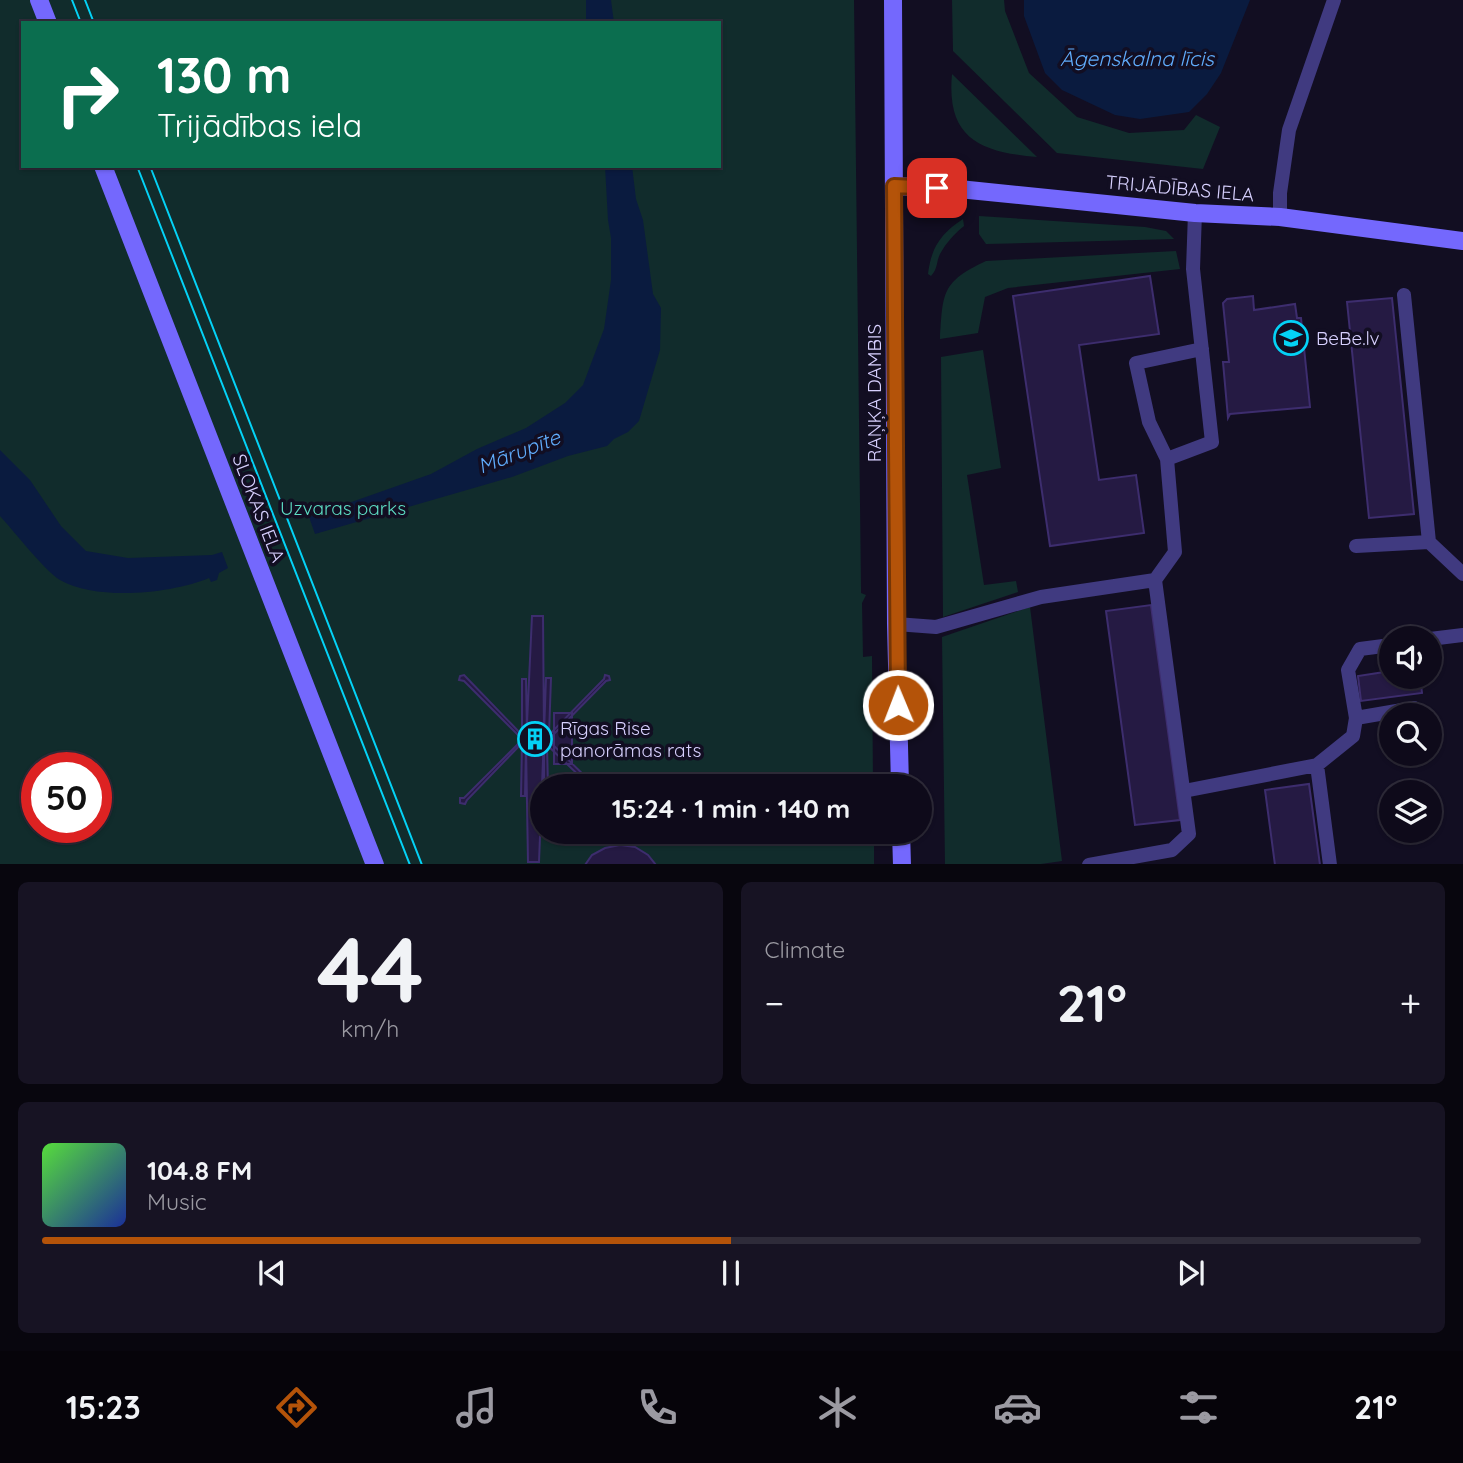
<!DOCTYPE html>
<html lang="en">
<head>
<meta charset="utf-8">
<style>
	:root { --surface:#0e0a1a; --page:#171323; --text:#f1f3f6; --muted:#9b9aa2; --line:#2e2b39; --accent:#b45309 }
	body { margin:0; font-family:Quicksand,sans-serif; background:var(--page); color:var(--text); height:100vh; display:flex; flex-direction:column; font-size:26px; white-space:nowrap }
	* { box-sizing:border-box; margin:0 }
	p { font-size:23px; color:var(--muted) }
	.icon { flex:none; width:38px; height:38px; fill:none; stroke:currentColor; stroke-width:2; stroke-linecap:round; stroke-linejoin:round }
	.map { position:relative; height:864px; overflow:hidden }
	.side { display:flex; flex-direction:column; gap:18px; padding:18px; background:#08060e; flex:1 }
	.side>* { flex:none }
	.hud { position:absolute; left:21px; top:21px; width:700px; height:147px; border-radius:0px; box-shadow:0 2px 5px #0004,0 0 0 2px var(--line); background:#0b6e4f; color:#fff; overflow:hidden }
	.tools { position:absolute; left:1379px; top:626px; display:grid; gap:14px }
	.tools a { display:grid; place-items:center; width:63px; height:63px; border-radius:50%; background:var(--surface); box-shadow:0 2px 5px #0004,0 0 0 2px var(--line); font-size:35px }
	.speed { position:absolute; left:21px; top:752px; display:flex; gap:14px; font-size:35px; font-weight:700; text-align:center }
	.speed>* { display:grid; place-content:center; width:91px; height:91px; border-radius:50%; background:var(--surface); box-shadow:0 2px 5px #0004,0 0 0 2px var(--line); line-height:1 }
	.speed .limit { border:10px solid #d22; background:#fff; color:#111 }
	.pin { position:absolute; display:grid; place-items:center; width:60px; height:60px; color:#fff; margin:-30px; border-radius:14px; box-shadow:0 4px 10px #0006 }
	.me { position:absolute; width:77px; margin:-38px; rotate:359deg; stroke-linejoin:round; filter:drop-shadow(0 0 5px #0008) }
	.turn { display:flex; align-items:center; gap:24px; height:147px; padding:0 21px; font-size:32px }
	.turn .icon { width:91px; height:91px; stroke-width:2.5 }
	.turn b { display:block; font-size:49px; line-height:60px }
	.big { font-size:52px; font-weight:800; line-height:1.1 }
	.side .card { flex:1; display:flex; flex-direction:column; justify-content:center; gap:10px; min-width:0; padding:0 24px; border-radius:10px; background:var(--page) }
	.side .dial { align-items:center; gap:0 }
	.dial b { font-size:91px; line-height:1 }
	.song { display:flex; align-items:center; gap:21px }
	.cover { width:84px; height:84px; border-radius:10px; background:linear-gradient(135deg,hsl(110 70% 55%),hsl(230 70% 35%)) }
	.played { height:7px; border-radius:4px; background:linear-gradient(90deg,var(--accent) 50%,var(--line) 50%) }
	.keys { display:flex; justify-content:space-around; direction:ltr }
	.heat { display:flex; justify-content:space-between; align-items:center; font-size:38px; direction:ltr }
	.side .tiles { flex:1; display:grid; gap:18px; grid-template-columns:1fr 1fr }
	.card:last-child { grid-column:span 2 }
	.trip { position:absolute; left:530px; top:774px; width:402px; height:70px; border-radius:35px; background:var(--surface); box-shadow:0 2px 5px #0004,0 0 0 2px var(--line); font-weight:800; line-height:70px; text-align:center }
	.tabs { display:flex; height:112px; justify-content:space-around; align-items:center; background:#06040a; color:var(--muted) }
	.tabs .icon { width:49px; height:49px }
	.tabs .on { color:var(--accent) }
	.tabs b { font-size:32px; color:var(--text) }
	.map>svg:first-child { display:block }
	.green { fill:#112c2c; fill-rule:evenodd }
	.water { fill:#0a1b3f }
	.building { fill:#251a43; stroke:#3d2d6e; stroke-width:2 }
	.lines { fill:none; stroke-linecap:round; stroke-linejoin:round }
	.service { stroke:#403a80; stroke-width:14 }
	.secondary { stroke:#7468fd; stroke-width:18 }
	.tram { stroke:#04d2f6; stroke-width:2 }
	.route-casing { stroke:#753606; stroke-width:18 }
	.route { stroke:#b45309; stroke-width:12 }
	.labels { text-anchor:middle; stroke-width:7; stroke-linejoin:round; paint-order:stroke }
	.street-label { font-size:19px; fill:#d7d0fe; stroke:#120e22 }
	.poi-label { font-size:19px; fill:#d7d0fe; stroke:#120e22; text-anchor:start }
	.park-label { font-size:19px; fill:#5dddc4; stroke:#120e22 }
	.water-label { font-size:21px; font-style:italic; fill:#60acfc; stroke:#120e22 }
</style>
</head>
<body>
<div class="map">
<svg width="1463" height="865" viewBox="0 0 1463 865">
	<rect width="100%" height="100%" fill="#120e22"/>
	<!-- green -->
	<path class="green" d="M0,0H854L861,587V593L866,595L862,603L863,657L872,656L873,786H542V831H874V864H0ZM23,23H719V166H23ZM37,768H96V828H37Z
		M952,0H1004L1005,11L1029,73L1077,117L1129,133L1184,130L1196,115L1220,127L1203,169L1057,153L953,51Z
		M952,74L1037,157C981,152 946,139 952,74Z
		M979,216L1145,227L1166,231L1174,239L986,244L979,234Z
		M963,219L964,226C954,234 946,243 940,254C936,262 938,269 931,276L928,274C931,248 941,233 963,219Z
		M1176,251L1180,269L1008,288L985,297L978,333L940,339C943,293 941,282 986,261Z
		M983,350L1001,468L967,475L984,585L1016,581L1018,592L943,617L941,357Z
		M1030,607L1062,861L1034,865H945L942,637Z"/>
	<!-- water -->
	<path class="water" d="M586,0H611L614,23H586Z
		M1024,0H1250L1221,73L1207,94L1189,112L1140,119L1115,115L1062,90L1045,73L1024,16Z
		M605,166H632L636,199L643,220L653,294L661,308L660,350L639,421L628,432L614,439L607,446L568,456L512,477L315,534L309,517L431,474L477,449L526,428L565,403L583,385L604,329L611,280V238L608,220Z
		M0,450L30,480L61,526L86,551L128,558L212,555L222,552L228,568L219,573L217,580L211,582L209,578C170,594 97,601 60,580C45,571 13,530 0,516Z"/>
	<!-- building -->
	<path class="building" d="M1150,276L1159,334L1079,345L1099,480L1136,475L1144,533L1050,546L1013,296Z
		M1253,296L1254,310L1295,304L1297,318H1301L1310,407L1230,414L1228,418L1223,362H1229L1223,303L1227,299Z
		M1392,298L1414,514L1369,518L1347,302Z
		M1151,605L1180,820L1135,825L1106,611Z
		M532,616H543L544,734L539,862H528L526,745Z
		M1391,671V677H1420L1422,693L1361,701L1358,676Z
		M464,675L522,735V679H526L527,734H544L546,678H551L549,735L604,679L605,675L609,676L610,680L606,681L551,737L550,742L595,786H590L547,745L548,786H544V745H526L525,796H521L522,743L467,800L465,804L460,803V798H464L520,742V737L464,681L459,680L460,676Z
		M554,713H572V764H554Z
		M1309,784L1320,865H1275L1265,790Z
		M620,845L635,847L648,855L656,865H585L592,855L605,848Z"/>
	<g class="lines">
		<!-- service -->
		<path class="service" d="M1280,217V193L1289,130L1334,0
			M1404,295L1429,542L1463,574
			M1167,459L1212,442L1193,269L1195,213
			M1356,546L1429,542
			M896,624L936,627L1041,597L1155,580
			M1430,639L1463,635
			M1356,718L1414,708
			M1317,765L1330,865
			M1184,791L1317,765L1353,736L1356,718L1348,670L1360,649L1391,645
			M1089,865L1172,850L1189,834L1155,580L1175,552L1167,459L1149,422L1136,363L1202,349"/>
		<!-- secondary -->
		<path class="secondary" d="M39,0L48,23
			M893,0L896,624L900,786
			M103,166L375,865
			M894,186L959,189L1195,213L1280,217L1463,241
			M901,831L902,865"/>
		<!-- tram -->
		<path class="tram" d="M72,0L81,23
			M85,0L94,23
			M137,166L410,865
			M150,166L422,865"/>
	</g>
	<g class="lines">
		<!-- route casing -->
		<g class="route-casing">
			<path id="route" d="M898,705L894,186L937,188"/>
		</g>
		<!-- route -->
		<use href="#route" class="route"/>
	</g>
	<!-- icons -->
	<defs>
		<g id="school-ring" transform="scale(1.75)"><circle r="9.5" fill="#120e22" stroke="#04d2f6" stroke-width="1.5"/><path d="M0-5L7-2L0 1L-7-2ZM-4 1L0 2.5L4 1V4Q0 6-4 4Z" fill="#04d2f6"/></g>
		<g id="building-ring" transform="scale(1.75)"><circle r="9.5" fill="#120e22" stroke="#04d2f6" stroke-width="1.5"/><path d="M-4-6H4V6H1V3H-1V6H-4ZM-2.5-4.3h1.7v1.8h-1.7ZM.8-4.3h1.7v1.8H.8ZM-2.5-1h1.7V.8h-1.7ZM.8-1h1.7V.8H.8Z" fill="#04d2f6"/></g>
	</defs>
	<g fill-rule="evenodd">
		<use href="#school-ring" x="1291" y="338"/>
		<use href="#building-ring" x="535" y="739"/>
	</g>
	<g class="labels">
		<!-- street labels -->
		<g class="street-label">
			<text transform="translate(1180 188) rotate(5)" y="7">TRIJĀDĪBAS IELA</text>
			<text transform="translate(874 393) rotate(-90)" y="7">RAŅĶA DAMBIS</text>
			<text transform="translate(259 508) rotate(69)" y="7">SLOKAS IELA</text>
		</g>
		<!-- poi labels -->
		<g class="poi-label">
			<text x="1316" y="345">BeBe.lv</text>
			<text x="560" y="735">Rīgas Rise<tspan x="560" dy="22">panorāmas rats</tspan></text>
		</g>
		<!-- park labels -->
		<g class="park-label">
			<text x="343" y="515">Uzvaras parks</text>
		</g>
		<!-- water labels -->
		<g class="water-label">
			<text x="1137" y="66">Āgenskalna līcis</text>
			<text transform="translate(519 452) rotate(-21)" y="7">Mārupīte</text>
		</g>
	</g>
</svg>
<div class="tools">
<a><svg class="icon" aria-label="sound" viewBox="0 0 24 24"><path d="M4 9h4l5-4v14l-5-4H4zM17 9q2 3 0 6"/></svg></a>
<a><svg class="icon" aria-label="search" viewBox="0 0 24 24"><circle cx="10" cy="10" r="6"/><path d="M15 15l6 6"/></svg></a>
<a><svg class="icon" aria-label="layers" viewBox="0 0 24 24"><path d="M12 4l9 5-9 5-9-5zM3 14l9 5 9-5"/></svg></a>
</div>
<div class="speed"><div class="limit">50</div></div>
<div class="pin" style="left:937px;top:188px;background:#d93025"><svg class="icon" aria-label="arrive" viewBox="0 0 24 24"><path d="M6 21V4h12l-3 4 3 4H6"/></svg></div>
<svg class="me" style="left:898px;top:705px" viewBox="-20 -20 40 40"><circle r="17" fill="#b45309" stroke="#fff" stroke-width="3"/><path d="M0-11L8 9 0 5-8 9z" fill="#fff"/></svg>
<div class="trip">15:24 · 1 min · 140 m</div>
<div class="hud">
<div class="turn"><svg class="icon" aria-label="right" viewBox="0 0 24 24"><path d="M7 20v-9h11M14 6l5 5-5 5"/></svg><div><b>130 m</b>Trijādības iela</div></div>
</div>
</div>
<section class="side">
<div class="tiles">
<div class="card dial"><b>44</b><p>km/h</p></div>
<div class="card"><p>Climate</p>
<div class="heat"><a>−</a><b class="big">21°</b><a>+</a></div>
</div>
<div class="card">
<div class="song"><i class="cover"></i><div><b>104.8 FM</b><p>Music</p></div></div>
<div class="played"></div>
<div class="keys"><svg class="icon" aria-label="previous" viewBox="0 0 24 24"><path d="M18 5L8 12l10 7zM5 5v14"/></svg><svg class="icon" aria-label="pause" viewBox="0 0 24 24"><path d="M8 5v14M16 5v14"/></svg><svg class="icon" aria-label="next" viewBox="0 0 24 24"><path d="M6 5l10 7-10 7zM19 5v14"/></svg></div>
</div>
</div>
</section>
<nav class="tabs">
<b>15:23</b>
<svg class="icon on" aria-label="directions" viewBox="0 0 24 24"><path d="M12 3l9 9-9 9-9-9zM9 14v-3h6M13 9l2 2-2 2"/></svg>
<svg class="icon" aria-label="music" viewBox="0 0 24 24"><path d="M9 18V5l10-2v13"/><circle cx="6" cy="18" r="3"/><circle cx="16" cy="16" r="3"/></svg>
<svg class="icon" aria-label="phone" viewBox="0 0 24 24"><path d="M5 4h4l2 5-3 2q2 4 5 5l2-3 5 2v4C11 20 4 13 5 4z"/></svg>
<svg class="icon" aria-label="climate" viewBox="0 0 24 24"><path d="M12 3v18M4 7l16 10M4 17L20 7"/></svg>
<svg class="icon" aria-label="car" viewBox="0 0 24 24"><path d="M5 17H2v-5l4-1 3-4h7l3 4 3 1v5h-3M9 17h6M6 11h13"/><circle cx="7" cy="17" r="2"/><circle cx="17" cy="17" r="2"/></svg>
<svg class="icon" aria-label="filters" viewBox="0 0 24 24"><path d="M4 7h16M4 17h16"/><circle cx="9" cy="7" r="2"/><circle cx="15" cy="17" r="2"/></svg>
<b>21°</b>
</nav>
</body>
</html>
